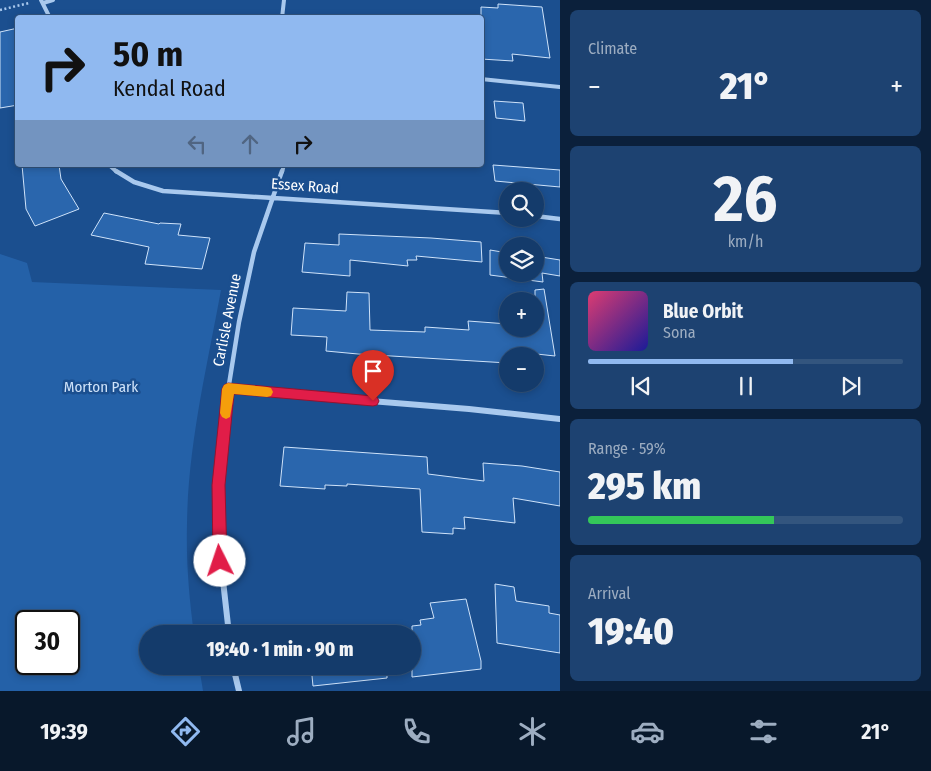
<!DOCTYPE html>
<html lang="en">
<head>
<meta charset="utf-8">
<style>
	:root { --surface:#143b6b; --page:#1d4271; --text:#f1f3f6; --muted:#9dadc1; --line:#33557e; --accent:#90b9f0 }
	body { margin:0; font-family:"Fira Sans Condensed",sans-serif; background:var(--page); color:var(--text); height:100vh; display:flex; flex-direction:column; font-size:19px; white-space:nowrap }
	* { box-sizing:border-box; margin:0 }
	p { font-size:16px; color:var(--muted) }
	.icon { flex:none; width:28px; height:28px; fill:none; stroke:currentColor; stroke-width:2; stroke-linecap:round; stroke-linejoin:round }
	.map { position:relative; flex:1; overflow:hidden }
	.drawer { display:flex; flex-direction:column; gap:10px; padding:10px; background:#0b203b; width:371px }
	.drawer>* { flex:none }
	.top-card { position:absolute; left:15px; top:15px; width:469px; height:152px; border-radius:5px; box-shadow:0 2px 8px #0003,0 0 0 1px var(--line); background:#90b9f0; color:#111; overflow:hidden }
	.buttons { position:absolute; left:499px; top:182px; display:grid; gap:10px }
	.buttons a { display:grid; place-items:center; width:45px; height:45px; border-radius:50%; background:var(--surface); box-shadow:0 2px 8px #0003,0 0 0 1px var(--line); font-size:25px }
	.speed { position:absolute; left:15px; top:610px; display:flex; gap:10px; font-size:25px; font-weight:700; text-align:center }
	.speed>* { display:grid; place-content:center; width:65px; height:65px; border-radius:50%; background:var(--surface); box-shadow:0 2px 8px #0003,0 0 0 1px var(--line); line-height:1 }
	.speed .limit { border:2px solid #111; border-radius:8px; background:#fff; color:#111 }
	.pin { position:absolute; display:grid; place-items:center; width:42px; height:42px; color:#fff; margin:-51px -21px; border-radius:50% 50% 50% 0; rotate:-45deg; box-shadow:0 0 5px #0007 }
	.pin .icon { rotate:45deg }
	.me { position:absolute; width:55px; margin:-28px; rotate:356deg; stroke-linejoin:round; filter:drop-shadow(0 0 4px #0008) }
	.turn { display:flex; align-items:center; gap:18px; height:105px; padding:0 15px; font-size:22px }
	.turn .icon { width:65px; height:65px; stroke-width:2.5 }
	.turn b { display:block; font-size:35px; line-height:42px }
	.lanes { display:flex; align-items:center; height:48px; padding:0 15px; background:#0003; justify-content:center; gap:25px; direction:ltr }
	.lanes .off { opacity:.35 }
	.big { font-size:38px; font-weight:800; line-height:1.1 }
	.drawer .widget { flex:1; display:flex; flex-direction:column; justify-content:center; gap:8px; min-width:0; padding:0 18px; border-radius:8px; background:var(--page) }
	.drawer .dial { align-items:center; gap:0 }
	.dial b { font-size:65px; line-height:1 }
	.song { display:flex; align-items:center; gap:15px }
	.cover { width:60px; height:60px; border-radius:8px; background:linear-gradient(135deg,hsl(340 70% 55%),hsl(240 70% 35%)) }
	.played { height:5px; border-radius:2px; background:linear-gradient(90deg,var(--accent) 65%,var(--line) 65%) }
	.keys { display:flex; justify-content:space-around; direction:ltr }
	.heat { display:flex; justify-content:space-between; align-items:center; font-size:28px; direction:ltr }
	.charge { height:8px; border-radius:4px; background:linear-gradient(90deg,#34c759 59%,var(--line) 0) }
	.trip { position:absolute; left:139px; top:625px; width:282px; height:50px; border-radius:25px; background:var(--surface); box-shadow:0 2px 8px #0003,0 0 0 1px var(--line); font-weight:800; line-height:50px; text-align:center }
	.dock { display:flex; height:80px; justify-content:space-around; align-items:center; background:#08182b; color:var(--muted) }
	.dock .icon { width:35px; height:35px }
	.dock .on { color:var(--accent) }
	.dock b { font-size:22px; color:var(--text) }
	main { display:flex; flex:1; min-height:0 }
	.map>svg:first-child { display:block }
	.green { fill:#2461a8; fill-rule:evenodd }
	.building { fill:#2a66ad; stroke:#cfe3fa }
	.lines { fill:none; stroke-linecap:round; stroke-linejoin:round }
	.path { stroke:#a9c9ee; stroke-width:2.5; stroke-dasharray:2 2.5; stroke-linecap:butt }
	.minor-far2 { stroke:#a9c9ee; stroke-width:4 }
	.minor-far1 { stroke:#a9c9ee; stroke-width:4.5 }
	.minor { stroke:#a9c9ee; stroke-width:6 }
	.route { fill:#e11d48; stroke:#92132f }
	.slow { fill:#f59e0b }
	.labels { text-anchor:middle; stroke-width:5; stroke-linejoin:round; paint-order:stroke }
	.street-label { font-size:15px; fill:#fff; stroke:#1b4f8f }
	.park-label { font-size:15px; fill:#cfe3fa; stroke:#1b4f8f }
</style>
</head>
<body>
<main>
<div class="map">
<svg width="560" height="691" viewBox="0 0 560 691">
	<rect width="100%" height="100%" fill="#1b4f8f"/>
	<!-- green -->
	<path class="green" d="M0,254L27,263L32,282L221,290C207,367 188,445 187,524C186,561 189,597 194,634H148V666H199L203,691H0ZM26,621H69V664H26Z"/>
	<!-- building -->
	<path class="building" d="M498,4L542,7L550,58L512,54L513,61L481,59V7L498,8Z
		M18,28V105L0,108V32Z
		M494,101L523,103L525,121L496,118Z
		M22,165H59L61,179L79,209L35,226L26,209Z
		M493,165L560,170V187L495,181Z
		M104,213L159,224L160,223L181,224L178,235L210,238L202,269L145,264L149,247L91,235Z
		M339,234L431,238L481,242L482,262L416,256L417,260H407L408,266L350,260V276L302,272L305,243L339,245Z
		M490,250L508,253V274H535V256L560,260V276L542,273L543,282L490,275Z
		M544,289L555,356L518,352L519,356H508V363L358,354L326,351L327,337L291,335L293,308L346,311L347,292L369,293L370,330L425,332V327L469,330L468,321L508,324V329H535V290Z
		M284,447L427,457L428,474L484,481L483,463L522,466L560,472V506L513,498L515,523L464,517L465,529L453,528V534L422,532L420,489L347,484V486L325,485V489L280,486Z
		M495,584L514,587L516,601L549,606V613L560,615V653L497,643Z
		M466,599L481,661V669L412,677V626L421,625L420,620L434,618L430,603Z
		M311,666H387V678L313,686Z"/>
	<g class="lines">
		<!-- path -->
		<path class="path" d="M0,10L29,3"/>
		<!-- minor-far2 -->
		<path class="minor-far2" d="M41,0L50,18
			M43,3L53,0
			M282,18L284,0
			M481,79L560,87
			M109,165L117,172
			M282,172L284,165"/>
		<!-- minor-far1 -->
		<path class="minor-far1" d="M116,171L134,182L163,191L508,213
			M535,216L560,219
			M228,389L324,397
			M227,397L239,322L254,252L282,171"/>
		<!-- minor -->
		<path class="minor" d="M227,396L219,485V545L229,634
			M309,396L469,409L560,419
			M233,666L239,691"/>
	</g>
	<!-- route -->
	<path class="route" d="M228,383L373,396L377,397L379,401L377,405L373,406L234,394L225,485L227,561L225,566L220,568L215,566L213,561L212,485L222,389L224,385Z"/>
	<!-- slow -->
	<path class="slow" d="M228,383L267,387L271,388L273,392L271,396L267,397L234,394L230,417L226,419L222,417L220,413L222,389L224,385Z"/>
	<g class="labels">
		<!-- street labels -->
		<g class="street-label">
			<text transform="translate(305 186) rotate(4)" y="5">Essex Road</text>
			<text transform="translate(227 320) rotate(-79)" y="5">Carlisle Avenue</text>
		</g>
		<!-- park labels -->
		<g class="park-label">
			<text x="101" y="392">Morton Park</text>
		</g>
	</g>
</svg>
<div class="buttons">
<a><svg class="icon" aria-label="search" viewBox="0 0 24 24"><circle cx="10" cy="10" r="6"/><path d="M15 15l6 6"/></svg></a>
<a><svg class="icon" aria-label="layers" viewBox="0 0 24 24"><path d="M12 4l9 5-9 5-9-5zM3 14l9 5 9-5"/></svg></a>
<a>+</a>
<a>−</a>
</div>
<div class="speed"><div class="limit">30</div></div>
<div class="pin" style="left:373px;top:401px;background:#d93025"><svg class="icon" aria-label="arrive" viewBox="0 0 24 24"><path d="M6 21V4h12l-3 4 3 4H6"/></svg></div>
<svg class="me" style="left:220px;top:561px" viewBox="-20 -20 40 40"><circle r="19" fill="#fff"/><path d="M0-13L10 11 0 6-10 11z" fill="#e11d48"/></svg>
<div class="trip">19:40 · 1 min · 90 m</div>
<div class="top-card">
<div class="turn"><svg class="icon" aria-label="right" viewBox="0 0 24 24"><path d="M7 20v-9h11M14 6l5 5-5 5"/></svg><div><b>50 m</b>Kendal Road</div></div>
<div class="lanes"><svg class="icon off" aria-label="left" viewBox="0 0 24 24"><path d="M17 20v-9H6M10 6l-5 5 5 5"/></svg><svg class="icon off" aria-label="ahead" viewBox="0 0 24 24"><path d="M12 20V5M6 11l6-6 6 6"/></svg><svg class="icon" aria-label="right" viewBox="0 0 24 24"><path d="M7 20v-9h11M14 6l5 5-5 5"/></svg></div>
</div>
</div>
<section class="drawer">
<div class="widget"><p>Climate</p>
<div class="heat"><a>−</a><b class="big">21°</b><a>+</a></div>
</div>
<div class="widget dial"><b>26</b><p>km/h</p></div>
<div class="widget">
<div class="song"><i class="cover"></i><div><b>Blue Orbit</b><p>Sona</p></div></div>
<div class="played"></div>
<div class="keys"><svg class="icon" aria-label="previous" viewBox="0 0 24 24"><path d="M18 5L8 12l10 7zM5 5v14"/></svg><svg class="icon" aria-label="pause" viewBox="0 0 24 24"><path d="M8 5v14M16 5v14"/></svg><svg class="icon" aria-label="next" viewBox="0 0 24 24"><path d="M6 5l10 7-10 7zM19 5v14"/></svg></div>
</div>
<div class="widget"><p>Range · 59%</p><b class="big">295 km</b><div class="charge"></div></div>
<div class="widget"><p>Arrival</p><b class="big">19:40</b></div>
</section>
</main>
<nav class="dock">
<b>19:39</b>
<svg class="icon on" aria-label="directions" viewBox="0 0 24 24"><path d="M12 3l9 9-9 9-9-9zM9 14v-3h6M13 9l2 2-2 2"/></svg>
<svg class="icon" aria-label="music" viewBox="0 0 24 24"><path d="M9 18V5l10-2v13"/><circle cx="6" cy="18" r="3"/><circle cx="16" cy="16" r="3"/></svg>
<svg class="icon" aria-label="phone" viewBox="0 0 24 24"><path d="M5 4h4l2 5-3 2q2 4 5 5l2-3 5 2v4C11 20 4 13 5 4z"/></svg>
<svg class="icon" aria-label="climate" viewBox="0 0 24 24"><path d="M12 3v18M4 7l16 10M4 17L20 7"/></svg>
<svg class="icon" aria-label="car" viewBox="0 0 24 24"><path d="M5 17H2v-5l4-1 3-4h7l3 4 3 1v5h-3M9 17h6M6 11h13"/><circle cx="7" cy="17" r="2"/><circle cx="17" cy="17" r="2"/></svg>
<svg class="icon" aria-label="filters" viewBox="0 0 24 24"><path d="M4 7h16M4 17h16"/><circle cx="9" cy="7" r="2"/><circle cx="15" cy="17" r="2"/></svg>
<b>21°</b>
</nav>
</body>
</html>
